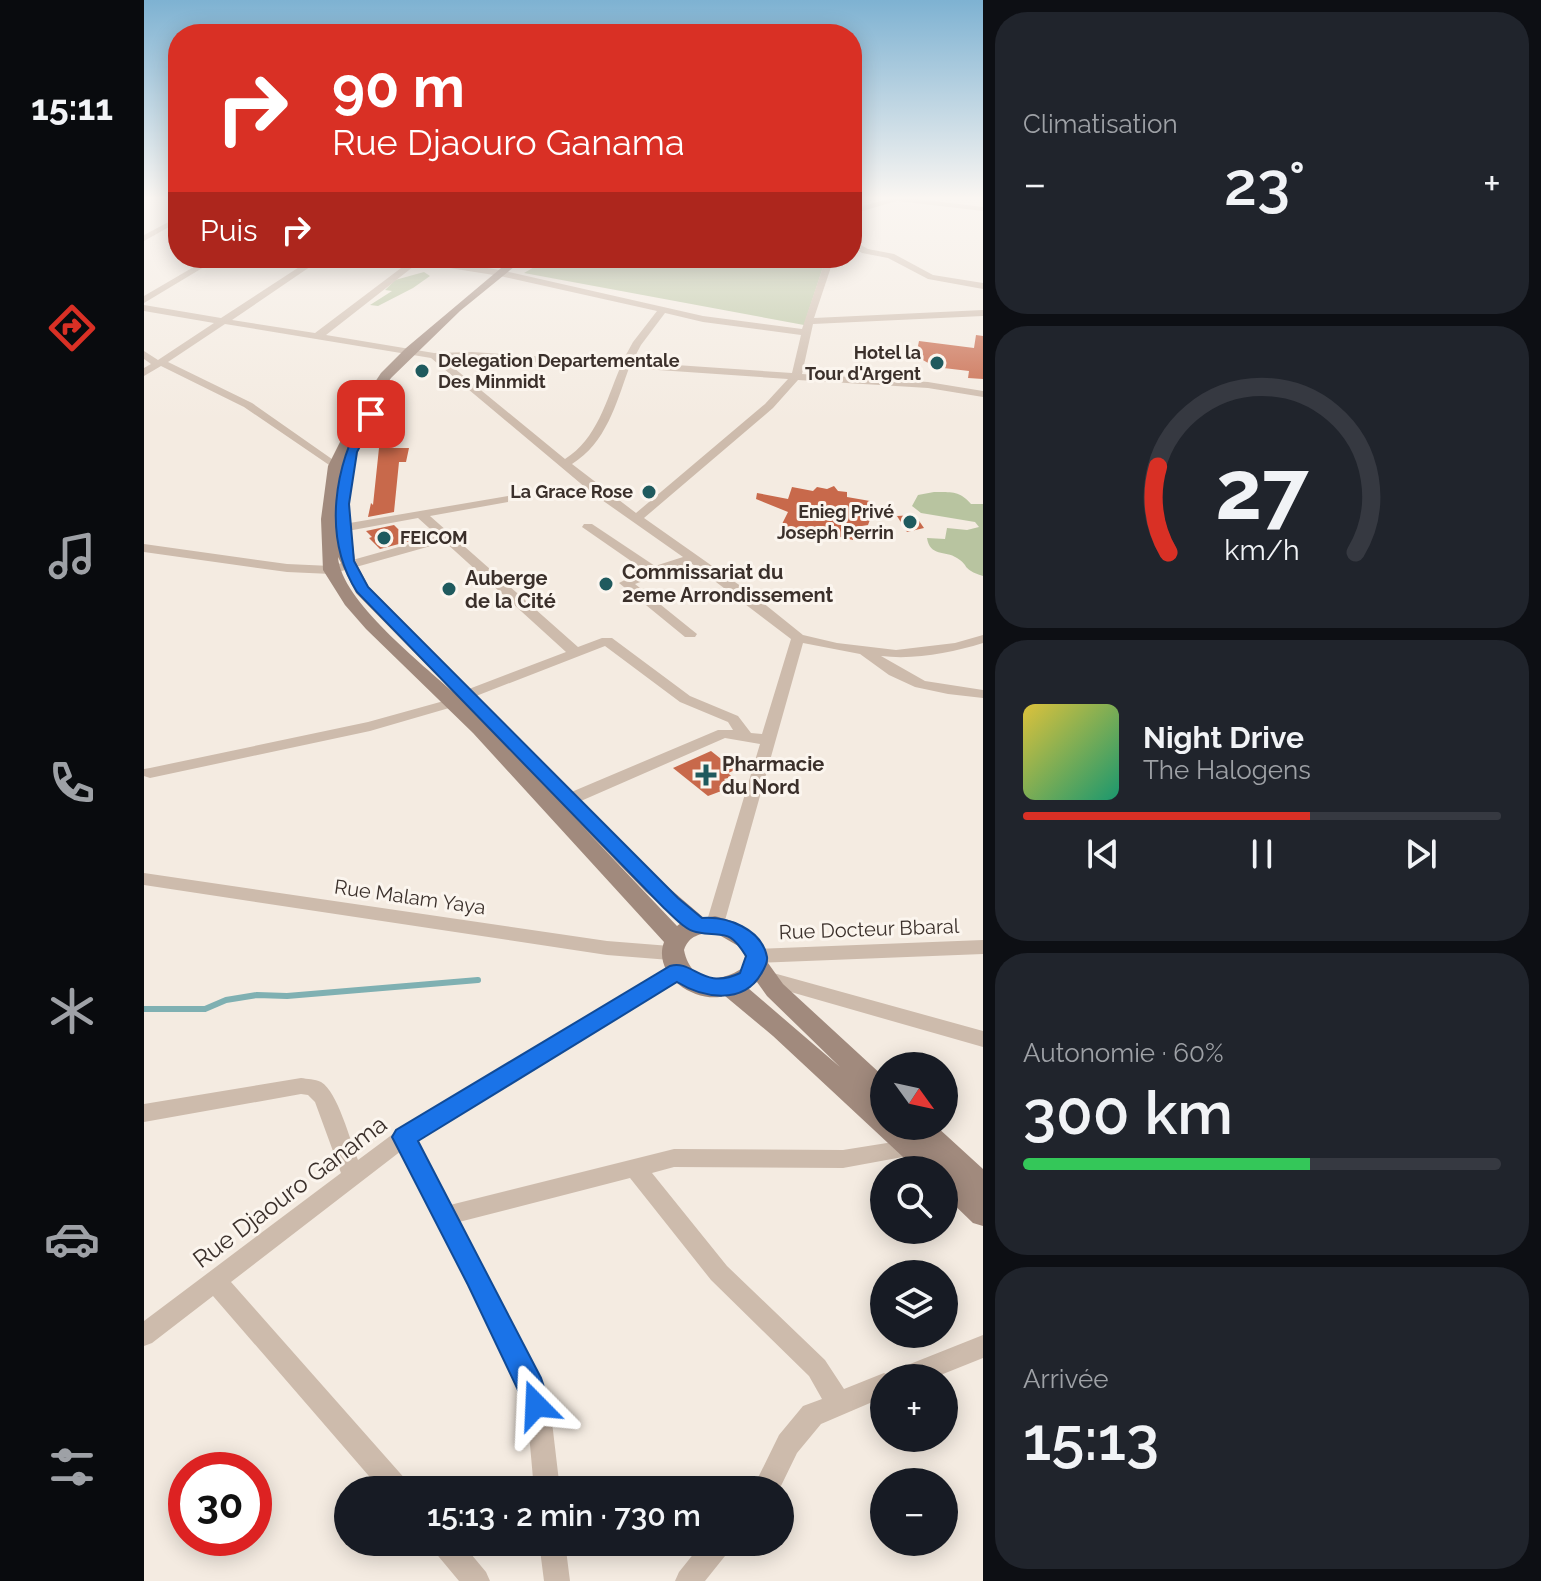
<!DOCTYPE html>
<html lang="fr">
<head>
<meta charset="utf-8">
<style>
	:root { --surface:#171b24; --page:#20242c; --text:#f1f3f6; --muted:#9ea1a6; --line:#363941; --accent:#d93025 }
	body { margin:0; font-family:Raleway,sans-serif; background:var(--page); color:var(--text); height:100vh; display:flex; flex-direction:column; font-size:30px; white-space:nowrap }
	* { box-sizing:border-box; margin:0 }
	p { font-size:26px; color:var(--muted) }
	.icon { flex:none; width:44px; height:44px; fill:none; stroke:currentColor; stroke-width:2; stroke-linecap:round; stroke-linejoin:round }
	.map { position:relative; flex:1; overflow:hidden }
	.drawer { display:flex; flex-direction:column; gap:12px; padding:12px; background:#0d0f14; width:558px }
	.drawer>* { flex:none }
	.guide { position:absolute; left:24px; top:24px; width:694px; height:244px; border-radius:32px; box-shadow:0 4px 20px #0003; background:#d93025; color:#fff; overflow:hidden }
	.needle { width:52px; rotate:123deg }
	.buttons { position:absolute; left:726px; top:1052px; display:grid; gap:16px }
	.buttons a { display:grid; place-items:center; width:88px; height:88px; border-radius:50%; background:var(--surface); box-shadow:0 4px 20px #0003; font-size:40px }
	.speed { position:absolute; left:24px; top:1452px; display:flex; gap:16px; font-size:40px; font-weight:700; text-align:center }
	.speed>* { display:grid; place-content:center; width:104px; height:104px; border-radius:50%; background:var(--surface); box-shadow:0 4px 20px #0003; line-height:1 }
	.speed .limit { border:12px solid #d22; background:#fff; color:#111 }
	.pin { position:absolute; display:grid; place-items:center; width:68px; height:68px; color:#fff; margin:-34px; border-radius:16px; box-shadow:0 4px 12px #0006 }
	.me { position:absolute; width:88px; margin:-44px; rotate:339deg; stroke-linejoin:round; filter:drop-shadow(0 0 6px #0008) }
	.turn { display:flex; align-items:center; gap:28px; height:168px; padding:0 32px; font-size:36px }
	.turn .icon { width:104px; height:104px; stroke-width:2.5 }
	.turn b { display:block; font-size:56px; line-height:68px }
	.then { display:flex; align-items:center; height:76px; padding:0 32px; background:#0003; gap:16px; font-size:30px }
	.big { font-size:60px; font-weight:600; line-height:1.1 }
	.drawer .widget { flex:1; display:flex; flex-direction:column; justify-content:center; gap:12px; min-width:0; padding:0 28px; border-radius:32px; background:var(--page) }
	.drawer .dial { align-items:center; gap:0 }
	.dial svg { height:208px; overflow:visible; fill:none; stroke:var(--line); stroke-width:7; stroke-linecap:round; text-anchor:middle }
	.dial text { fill:var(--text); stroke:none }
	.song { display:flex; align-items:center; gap:24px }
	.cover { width:96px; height:96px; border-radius:12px; background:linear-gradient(135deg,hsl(50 70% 55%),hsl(160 70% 35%)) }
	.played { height:8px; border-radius:4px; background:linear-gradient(90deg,var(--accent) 60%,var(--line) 60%) }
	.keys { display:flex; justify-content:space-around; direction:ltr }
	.heat { display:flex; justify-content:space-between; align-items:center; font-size:44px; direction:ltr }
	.charge { height:12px; border-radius:6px; background:linear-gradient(90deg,#34c759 60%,var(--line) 0) }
	.trip { position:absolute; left:190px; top:1476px; width:460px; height:80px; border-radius:40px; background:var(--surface); box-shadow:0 4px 20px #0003; font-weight:600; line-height:80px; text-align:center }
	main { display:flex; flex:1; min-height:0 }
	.menu { display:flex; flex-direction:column; width:144px; justify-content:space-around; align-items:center; background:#090b0e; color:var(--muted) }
	.menu .icon { width:56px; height:56px }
	.menu .on { color:var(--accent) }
	.menu b { font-size:36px; color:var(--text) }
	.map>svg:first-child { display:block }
	.green { fill:#b8c4a0 }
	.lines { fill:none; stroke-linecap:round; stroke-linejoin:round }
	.stream { stroke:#7fb0b2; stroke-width:6 }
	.building { fill:#c8694b }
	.minor { fill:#cdbbac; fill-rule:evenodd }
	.secondary { fill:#a18a7d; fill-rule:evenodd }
	.route { fill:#1a73e8; stroke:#114b97; stroke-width:2 }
	.poi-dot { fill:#1f5a5e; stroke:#fbf5ee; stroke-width:3 }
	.labels { text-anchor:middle; stroke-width:6; stroke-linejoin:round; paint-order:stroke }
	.far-poi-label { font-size:18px; font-weight:bold; fill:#3b302b; stroke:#fbf5ee; text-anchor:end }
	.poi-label { font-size:20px; font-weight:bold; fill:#3b302b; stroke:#fbf5ee; text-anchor:start }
	.street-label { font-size:20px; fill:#3b302b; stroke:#fbf5ee }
	.near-street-label { font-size:24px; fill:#3b302b; stroke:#fbf5ee }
</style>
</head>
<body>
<main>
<nav class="menu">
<b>15:11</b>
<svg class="icon on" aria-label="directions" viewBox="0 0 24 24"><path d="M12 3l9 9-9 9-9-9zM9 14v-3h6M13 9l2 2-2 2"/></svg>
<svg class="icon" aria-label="music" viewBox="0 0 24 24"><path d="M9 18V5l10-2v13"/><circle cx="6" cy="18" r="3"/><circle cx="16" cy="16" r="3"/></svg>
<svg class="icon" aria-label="phone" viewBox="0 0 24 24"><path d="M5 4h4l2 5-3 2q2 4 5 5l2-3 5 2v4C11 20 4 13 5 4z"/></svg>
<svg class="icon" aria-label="climate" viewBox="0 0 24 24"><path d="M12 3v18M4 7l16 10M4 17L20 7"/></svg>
<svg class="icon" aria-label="car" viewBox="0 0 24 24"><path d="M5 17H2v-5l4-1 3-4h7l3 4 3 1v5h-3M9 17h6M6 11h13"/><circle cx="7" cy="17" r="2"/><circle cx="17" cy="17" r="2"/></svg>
<svg class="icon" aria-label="filters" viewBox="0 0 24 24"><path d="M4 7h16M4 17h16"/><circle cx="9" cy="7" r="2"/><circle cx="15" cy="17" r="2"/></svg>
</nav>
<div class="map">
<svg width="839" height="1581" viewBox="0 0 839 1581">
	<rect width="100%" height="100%" fill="#f4ebe1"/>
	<!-- green -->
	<path class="green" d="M406,258H682L660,325L380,273Z
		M280,272L286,276L269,288L234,306L226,305L248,291L241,290L251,280Z
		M790,492C808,492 816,491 827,504H839V576C817,569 826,566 813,558C801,550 786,557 783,538L801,539L803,528L823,530L835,527L831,522L777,513L768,506L774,495Z"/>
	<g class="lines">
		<!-- stream -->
		<path class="stream" d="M0,1009H61L82,1000L113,995L143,996L334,980"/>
	</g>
	<!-- building -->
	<path class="building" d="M832,335L839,336V379L824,378L825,371L791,367L772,356L775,341L830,348Z
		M235,448H265L262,462H255L250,512L224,517L227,503L229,505Z
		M690,486L694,491L703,492V497L726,501L721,513L728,514L724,525L712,527L709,540L683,534L681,538L662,535L663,531L637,526L644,512L612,499L613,493L644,499L648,487L669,491L673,487L683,489Z
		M771,515L780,528L763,532L753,516Z
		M250,525L266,541L236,549L225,538L228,537L222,531Z
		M567,751L591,770L584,773L588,777L580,779L584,783L575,786L580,790L564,796L529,768Z"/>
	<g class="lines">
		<!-- minor -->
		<path class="minor" d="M744,199H774L839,207V211L753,201L708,214V209Z
			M34,217V222L0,241V235Z
			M708,240L724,249L750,254L789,275L839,283V289L784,279L744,258L718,253L708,247Z
			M65,258H75L0,303V296Z
			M169,258H179L88,320L171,333L265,262L255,258H279L356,270L559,316L658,329L682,258H690L670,318L839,310V316L669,324L658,374L784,382L839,391V397L784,388L654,380L629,408L500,518L608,594L659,635L693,643L752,650L811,643L839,635V643C807,653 770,660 737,656L781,681L839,690V698L804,694L771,687L745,675L716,654L659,643L580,924L577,929H565L562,924L616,744L581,738L430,804H418L416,800L418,796L574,730H589L584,722L536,702L461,646L327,698H317L315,695L317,692L422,652L301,542L187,574L143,572L0,552V544L143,564L187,566L294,536L274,518L198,532L192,528L194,525L364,496V502L286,516L434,647L458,638H468L546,696L594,716L607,733L618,734L647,639L547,563L491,584L553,634L551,637H541L475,583L500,570L438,527L440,524H448L511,566L539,557L448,493L287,358L81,324L24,362L108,403L195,464V468L191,469L100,407L17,366L0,376V368L7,364L0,359V351L14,360L70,323L0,311V305L77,318ZM274,263L356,276L513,311L489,342L478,362L328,352L290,353L182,335ZM521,313L559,322L657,335L648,373L488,362L497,345ZM328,358L476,368C462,401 453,439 421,459L299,359ZM485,368L644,379L621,404L492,513L428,464C462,443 472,404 485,368Z
			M307,699L312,700L314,703L312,706L226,731L6,778L0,776V769L6,768L224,722Z
			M0,873L463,941L526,946L532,948L535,953L532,958L526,960L463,955L0,885Z
			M839,940V954L613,963L607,961L604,956L607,951L613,949Z
			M533,965L540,967L542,972L540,977L272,1140L306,1205L530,1149L699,1150L768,1139L775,1142L778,1148L775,1154L699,1168L530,1167L508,1173L583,1266L681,1360L700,1389L740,1373L749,1377L751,1370L839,1335V1358L789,1378H740V1397L677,1424L653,1453L635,1490H608L635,1435L659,1406L678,1399L665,1376L567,1280L486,1178L315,1222L400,1388L408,1422L416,1490H390L384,1422L376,1391L257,1151L87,1282L263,1481L267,1490H237L69,1296L8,1343L0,1346V1321L197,1173L171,1102L164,1095L157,1094L0,1122V1104L157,1078C163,1079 171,1079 177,1082C194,1092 206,1141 214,1160L253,1131Z
			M622,971L839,1031V1047L615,983L613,978L615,973Z
			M286,1542H317L342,1572L346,1581H315L290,1551Z
			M395,1542H421L426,1581H400Z
			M559,1542H589L585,1551L561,1581H531L535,1572Z"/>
		<!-- secondary -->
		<path class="secondary" d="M369,258H381L316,311L247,378L225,412L198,466L193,518H203L206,521L211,561L225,587L518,882L560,918L571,916L591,922L611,935L621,949L624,963L639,984L740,1077V1103L735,1102L740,1106V1126H792L839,1169V1226L829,1223L800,1195V1170H773L629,1036L581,996C551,1004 508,975 520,942L329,733L222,629L201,605L179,570L177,519L184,466L211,412L237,373L262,348ZM194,557L212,593L311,694C279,664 197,601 194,557ZM437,825L502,892L537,923L533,926ZM570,932L596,947L602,958L597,969C572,985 546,981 540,950C545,935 556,934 570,932ZM613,982L623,996L696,1067L604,988Z"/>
	</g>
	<!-- sky -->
	<linearGradient id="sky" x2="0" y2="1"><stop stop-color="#7eb2d2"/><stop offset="0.47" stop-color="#faf6f2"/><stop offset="1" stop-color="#faf6f2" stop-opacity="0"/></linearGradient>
	<rect width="839" height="421" fill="url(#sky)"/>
	<!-- route -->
	<path class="route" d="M222,411L233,414L213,452L205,504L210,561L224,587L534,898L558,918C583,916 618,929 623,957C624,963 620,969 617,974C599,1005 559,998 533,982L274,1141L397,1378L406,1405L401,1415L392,1419L382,1415L374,1390L324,1285L248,1137L252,1130L526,966C549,959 559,991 596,973L602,956C584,927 580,938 552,932C541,930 529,916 520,908L213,592C178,537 190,465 222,411Z"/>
	<!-- markers -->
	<g class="poi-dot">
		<circle cx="793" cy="363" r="8"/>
		<circle cx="278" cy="371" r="8"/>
		<circle cx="505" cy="492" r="8"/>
		<circle cx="766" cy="522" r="8"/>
		<circle cx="240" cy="538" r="8"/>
		<circle cx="462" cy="584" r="8"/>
		<circle cx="305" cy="589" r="8"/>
		<path d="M558 763h8v8h8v8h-8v8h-8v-8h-8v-8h8z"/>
	</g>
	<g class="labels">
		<!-- far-poi labels -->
		<g class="far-poi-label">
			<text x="777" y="359">Hotel la<tspan x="777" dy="21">Tour d'Argent</tspan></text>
			<text x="294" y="367" text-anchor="start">Delegation Departementale<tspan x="294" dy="21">Des Minmidt</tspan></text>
			<text x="489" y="498">La Grace Rose</text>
			<text x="750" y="518">Enieg Privé<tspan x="750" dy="21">Joseph Perrin</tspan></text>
			<text x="256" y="544" text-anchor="start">FEICOM</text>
		</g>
		<!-- poi labels -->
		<g class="poi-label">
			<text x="478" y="579">Commissariat du<tspan x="478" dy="23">2eme Arrondissement</tspan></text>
			<text x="321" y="585">Auberge<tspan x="321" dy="23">de la Cité</tspan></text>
			<text x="578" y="771">Pharmacie<tspan x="578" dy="23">du Nord</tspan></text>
		</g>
		<!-- street labels -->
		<g class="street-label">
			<text transform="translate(266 897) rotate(8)" y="7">Rue Malam Yaya</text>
			<text transform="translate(725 929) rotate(-2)" y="7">Rue Docteur Bbaral</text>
		</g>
		<!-- near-street labels -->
		<g class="near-street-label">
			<text transform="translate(146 1192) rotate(-37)" y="8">Rue Djaouro Ganama</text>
		</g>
	</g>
</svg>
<div class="buttons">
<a><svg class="needle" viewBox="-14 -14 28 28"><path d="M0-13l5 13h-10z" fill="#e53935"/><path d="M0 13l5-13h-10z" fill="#9ea1a6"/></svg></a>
<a><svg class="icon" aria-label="search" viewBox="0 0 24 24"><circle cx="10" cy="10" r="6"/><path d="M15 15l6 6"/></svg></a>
<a><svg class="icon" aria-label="layers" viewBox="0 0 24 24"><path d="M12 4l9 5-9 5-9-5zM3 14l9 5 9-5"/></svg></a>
<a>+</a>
<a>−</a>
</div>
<div class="speed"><div class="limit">30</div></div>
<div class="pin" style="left:227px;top:414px;background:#d93025"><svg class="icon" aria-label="arrive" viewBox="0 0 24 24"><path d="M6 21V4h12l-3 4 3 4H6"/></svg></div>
<svg class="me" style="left:392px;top:1405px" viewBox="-20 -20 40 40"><path d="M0-17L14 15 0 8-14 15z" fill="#1a73e8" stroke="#fff" stroke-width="4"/></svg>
<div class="trip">15:13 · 2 min · 730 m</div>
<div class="guide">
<div class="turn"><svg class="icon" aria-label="right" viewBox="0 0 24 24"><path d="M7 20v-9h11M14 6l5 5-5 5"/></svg><div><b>90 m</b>Rue Djaouro Ganama</div></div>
<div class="then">Puis<svg class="icon" aria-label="right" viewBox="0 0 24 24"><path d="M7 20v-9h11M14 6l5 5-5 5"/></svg></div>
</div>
</div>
<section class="drawer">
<div class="widget"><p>Climatisation</p>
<div class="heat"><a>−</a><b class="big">23°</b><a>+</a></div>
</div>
<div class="widget dial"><svg viewBox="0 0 100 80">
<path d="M14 69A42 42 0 1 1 86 69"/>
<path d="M14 69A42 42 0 0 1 10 36" stroke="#d93025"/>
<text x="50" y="56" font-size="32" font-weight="700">27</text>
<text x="50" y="72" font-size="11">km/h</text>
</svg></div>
<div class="widget">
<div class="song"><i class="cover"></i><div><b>Night Drive</b><p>The Halogens</p></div></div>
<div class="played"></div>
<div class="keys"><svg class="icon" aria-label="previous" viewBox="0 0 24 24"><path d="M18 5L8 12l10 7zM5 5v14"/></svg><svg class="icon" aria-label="pause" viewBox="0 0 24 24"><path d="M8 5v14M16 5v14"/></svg><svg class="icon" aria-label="next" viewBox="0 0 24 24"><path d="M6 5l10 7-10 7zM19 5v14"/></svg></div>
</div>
<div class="widget"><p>Autonomie · 60%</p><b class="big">300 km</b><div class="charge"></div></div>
<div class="widget"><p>Arrivée</p><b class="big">15:13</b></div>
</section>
</main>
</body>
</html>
